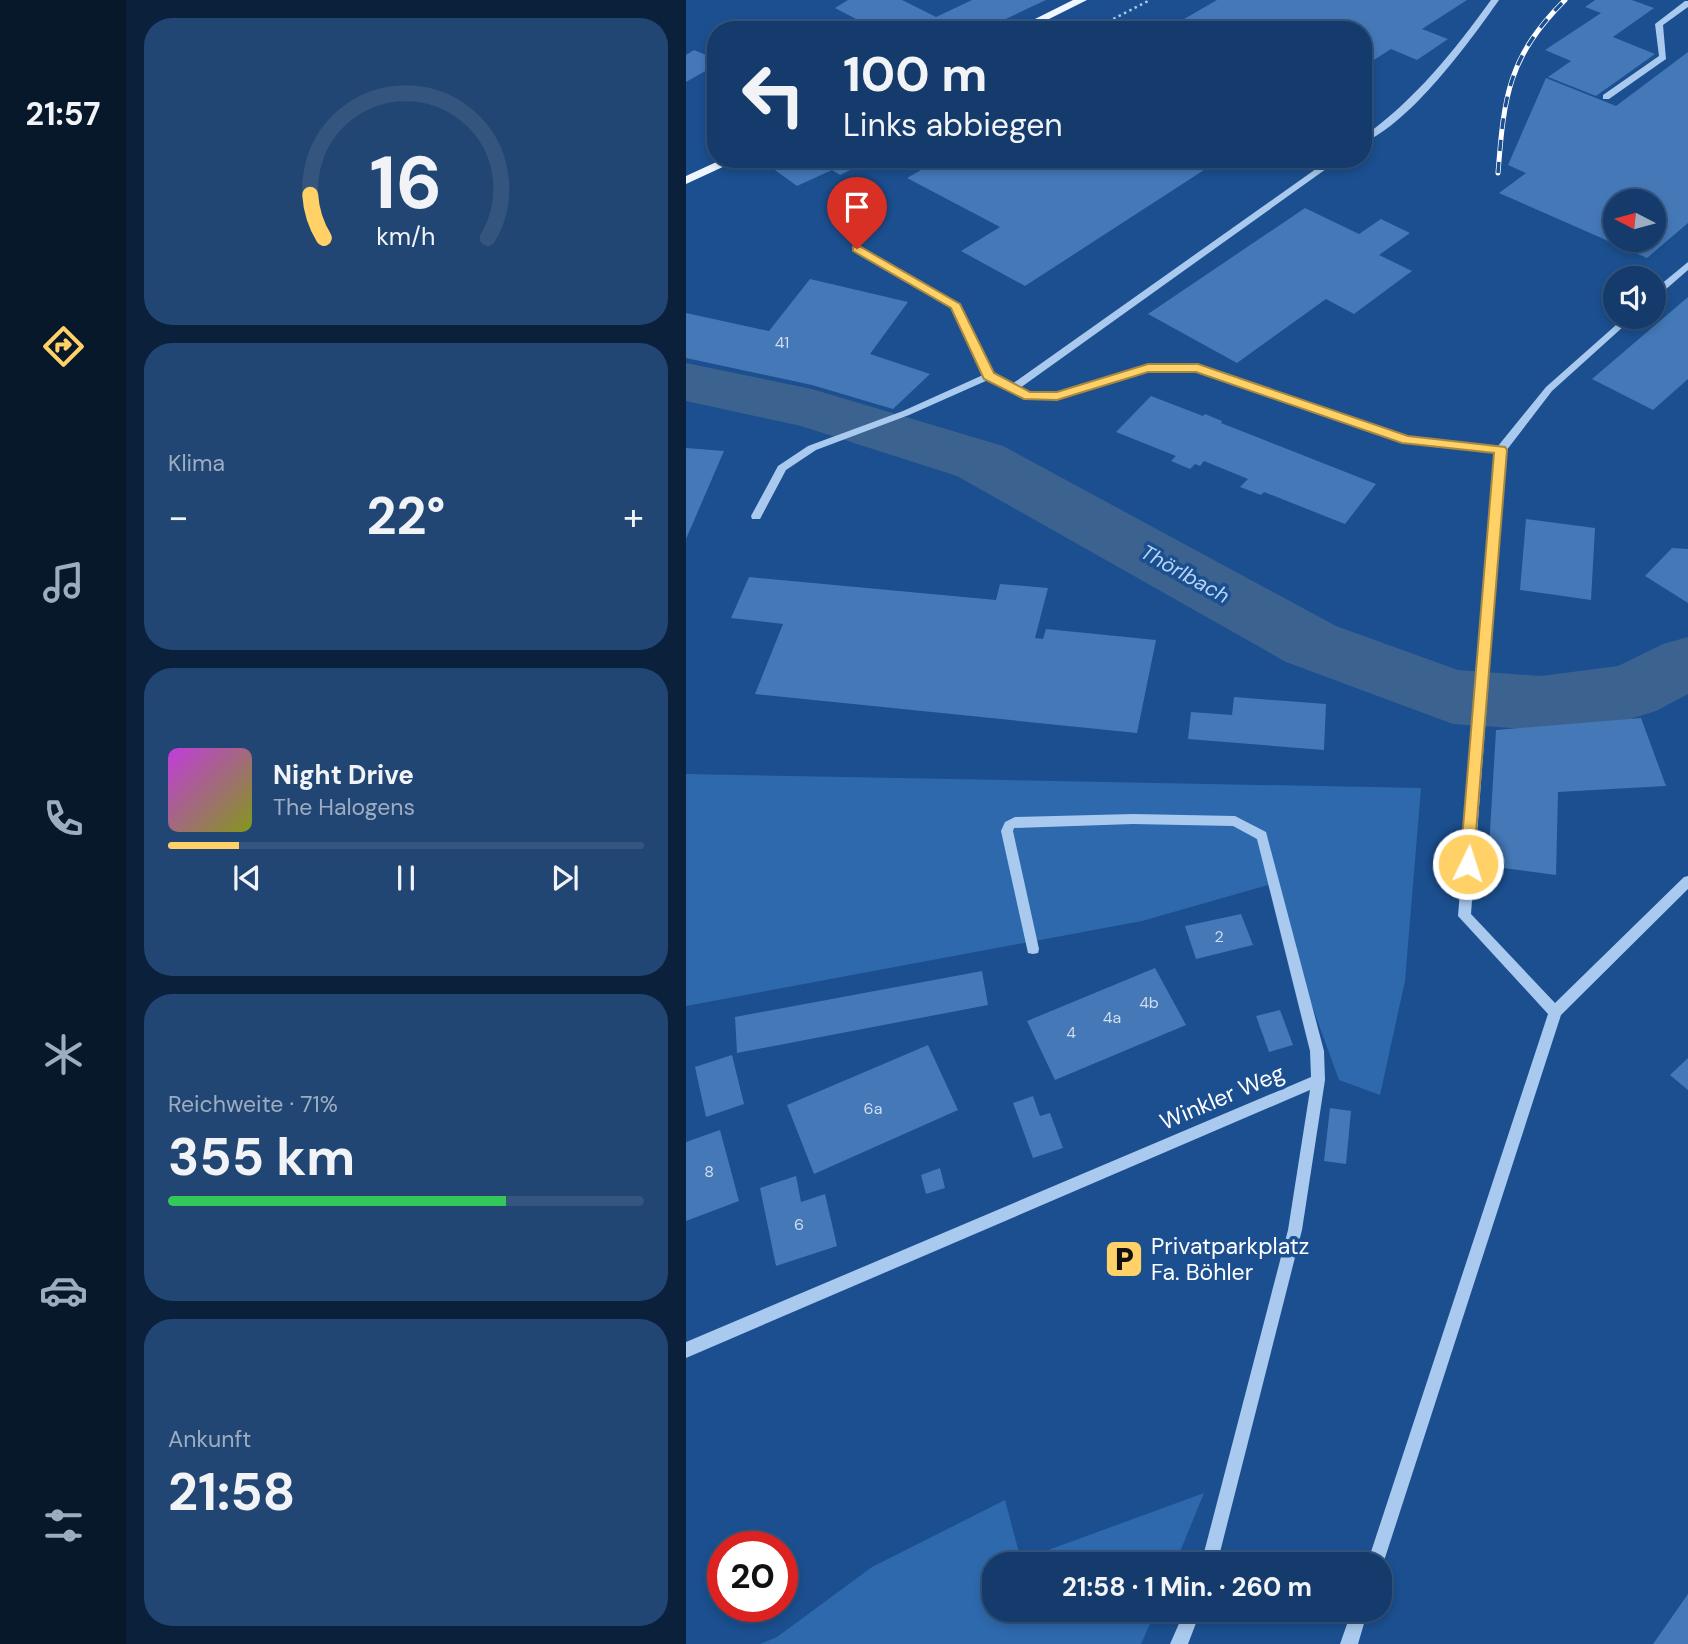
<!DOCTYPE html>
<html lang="de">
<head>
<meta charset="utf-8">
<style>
	:root { --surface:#143b6b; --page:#214673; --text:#f1f3f6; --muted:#9dadc1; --line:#33557e; --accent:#ffd166 }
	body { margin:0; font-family:"DM Sans",sans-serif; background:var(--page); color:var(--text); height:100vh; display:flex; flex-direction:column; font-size:26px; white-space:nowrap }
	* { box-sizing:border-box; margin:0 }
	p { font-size:23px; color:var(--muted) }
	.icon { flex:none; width:38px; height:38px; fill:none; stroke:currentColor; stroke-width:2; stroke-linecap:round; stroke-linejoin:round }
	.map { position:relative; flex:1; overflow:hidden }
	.details { display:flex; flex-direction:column; gap:18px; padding:18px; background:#0b203b; width:560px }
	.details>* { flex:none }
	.banner { position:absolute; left:21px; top:21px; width:665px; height:147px; border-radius:28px; box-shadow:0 4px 10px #0003,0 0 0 2px var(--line); background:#143b6b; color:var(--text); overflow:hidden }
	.needle { width:46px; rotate:276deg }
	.tools { position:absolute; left:917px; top:189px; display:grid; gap:14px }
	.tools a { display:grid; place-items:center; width:63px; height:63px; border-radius:50%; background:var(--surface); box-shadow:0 4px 10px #0003,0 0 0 2px var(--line); font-size:35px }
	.speed { position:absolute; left:21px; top:1531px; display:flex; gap:14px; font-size:35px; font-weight:700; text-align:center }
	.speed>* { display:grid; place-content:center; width:91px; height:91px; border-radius:50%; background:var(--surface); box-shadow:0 4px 10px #0003,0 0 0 2px var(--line); line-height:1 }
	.speed .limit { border:10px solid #d22; background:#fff; color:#111 }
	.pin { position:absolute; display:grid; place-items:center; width:60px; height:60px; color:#fff; margin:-72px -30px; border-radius:50% 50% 50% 0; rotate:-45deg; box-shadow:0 0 7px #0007 }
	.pin .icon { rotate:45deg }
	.me { position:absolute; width:77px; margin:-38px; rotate:4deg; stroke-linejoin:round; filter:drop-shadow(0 0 5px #0008) }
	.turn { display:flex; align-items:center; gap:24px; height:147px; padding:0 21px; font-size:32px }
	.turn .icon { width:91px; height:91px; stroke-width:2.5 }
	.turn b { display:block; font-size:49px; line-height:60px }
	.big { font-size:52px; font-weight:700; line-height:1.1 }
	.details .tile { flex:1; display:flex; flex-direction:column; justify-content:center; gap:10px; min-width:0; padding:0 24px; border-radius:28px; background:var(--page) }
	.details .dial { align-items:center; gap:0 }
	.dial svg { height:182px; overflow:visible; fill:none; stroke:var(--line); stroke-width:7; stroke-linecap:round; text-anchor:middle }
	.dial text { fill:var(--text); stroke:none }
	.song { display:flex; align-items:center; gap:21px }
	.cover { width:84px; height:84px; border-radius:10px; background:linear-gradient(135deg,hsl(290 70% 55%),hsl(70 70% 35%)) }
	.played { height:7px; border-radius:4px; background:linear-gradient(90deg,var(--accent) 15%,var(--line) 15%) }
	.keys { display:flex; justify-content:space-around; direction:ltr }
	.heat { display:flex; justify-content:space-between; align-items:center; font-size:38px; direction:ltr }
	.charge { height:10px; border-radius:5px; background:linear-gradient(90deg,#34c759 71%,var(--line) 0) }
	.trip { position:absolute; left:296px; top:1552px; width:410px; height:70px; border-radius:28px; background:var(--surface); box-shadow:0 4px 10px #0003,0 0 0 2px var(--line); font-weight:700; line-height:70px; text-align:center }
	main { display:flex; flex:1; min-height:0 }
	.tab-bar { display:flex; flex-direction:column; width:126px; justify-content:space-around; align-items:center; background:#08182b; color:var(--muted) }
	.tab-bar .icon { width:49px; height:49px }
	.tab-bar .current { color:var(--accent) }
	.tab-bar b { font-size:32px; color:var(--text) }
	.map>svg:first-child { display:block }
	.green { fill:#2e69ad }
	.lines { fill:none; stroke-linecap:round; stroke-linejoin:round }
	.river { fill:#3c6290; fill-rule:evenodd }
	.building { fill:#4478b7; fill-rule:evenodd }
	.path { stroke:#a9c9ee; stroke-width:2.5; stroke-dasharray:2.5 3.5; stroke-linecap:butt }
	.minor { fill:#a9c9ee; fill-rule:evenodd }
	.major { fill:#f0f6ff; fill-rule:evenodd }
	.rail-casing { stroke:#fff; stroke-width:5 }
	.rail { stroke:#1b4f8f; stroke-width:3.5; stroke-dasharray:11; stroke-linecap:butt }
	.route { fill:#ffd166; stroke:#a68842; stroke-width:2 }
	.labels { text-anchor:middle; stroke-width:7; stroke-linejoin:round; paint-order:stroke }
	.number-label { font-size:16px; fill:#d0dded }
	.water-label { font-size:21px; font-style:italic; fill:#b5d3f5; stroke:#1b4f8f }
	.near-street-label { font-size:23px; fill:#fff; stroke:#1b4f8f }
	.near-poi-label { font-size:23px; fill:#fff; stroke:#1b4f8f; text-anchor:start }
</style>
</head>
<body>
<main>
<nav class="tab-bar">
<b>21:57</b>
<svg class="icon current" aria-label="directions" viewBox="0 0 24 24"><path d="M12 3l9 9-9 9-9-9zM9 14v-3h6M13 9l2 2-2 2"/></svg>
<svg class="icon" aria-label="music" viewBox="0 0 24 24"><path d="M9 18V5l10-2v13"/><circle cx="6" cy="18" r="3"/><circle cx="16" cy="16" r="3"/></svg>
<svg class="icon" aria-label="phone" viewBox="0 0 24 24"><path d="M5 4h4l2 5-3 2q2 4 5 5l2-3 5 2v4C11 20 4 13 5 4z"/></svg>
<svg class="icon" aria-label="climate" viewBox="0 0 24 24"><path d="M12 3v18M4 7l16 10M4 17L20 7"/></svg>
<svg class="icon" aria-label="car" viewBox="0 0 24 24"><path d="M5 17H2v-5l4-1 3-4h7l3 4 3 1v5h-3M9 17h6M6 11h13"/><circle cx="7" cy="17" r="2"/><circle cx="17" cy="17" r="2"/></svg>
<svg class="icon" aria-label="filters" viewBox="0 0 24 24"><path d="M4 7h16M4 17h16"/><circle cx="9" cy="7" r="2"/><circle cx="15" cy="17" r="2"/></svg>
</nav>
<section class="details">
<div class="tile dial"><svg viewBox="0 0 100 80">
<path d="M14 69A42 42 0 1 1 86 69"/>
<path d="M14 69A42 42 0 0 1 8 50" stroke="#ffd166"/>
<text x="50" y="56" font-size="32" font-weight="700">16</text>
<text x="50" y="72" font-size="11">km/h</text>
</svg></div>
<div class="tile"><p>Klima</p>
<div class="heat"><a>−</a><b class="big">22°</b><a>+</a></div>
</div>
<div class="tile">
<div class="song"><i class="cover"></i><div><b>Night Drive</b><p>The Halogens</p></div></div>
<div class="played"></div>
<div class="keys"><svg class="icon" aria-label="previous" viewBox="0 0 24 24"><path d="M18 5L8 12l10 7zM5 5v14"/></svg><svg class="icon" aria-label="pause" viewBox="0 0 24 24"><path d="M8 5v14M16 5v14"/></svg><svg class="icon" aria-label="next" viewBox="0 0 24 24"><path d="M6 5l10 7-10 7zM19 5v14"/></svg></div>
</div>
<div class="tile"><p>Reichweite · 71%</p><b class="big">355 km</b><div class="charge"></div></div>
<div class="tile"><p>Ankunft</p><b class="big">21:58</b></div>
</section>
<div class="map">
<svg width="1002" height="1644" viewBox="0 0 1002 1644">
	<rect width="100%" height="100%" fill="#1b4f8f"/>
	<!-- green -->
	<path class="green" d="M0,774L735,788L719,981L694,1095L653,1080L582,885L456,921L0,1006Z
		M518,1493L489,1564H308V1610H470L455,1644H74L91,1637L186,1567L319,1500L335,1560Z"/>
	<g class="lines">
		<!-- river -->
		<path class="river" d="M0,363L126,389L317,446L650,626L772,670L855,676L932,666L977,644L1002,637V694L970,711L944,719L855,730L767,724L600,662L271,476L115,426L0,401Z"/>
	</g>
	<!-- building -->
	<path class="building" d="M162,0H216L250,17L286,0H360L296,30H191L149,8Z
		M531,0H781L736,29L762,39L731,60L705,49L677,67V30H479Z
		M909,0H946L968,8L927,37L969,54L910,96L862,77L885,61L859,50L915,13L899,7Z
		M8,50L30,59V65L0,82V55Z
		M1002,52V223L961,258L813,193L840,173L822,165L860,78L930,106ZM929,201H968V240H929Z
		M95,159H187L154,175L146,170L111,186L82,165Z
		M254,159H535L339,286L275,251L314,227L221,178Z
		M619,208L673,234L695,219L724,233L693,255L726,271L668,314L640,299L551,363L462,314Z
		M124,279L222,302L184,354L244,374L207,409L126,385L0,358V313L83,331Z
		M1002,297V379L967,410L906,379Z
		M465,396L517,416L519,414L536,421L535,423L690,484L659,524L578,492L575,495L554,487L562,479L518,461L514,466L509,464L504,469L485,461L490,456L430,432Z
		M0,448L38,451L0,539Z
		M840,519L909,528L905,600L834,590Z
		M986,548L1002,549V603L959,576Z
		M63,577L310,600L314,584L362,588L349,638L357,639L360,629L470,640L451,733L69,694L97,624L45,618Z
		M548,697L640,704L638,750L502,739L505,712L546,715Z
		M955,718L980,786L872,792L870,875L802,866L810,730Z
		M555,914L567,945L510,959L499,926Z
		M469,968L500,1025L369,1080L341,1021Z
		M296,971L302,1005L51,1053L49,1017Z
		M594,1010L607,1045L583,1052L570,1016Z
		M242,1045L272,1110L128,1174L101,1105Z
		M46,1055L58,1104L20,1117L9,1067Z
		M1002,1058V1090L984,1075Z
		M347,1096L354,1116L364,1113L377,1148L347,1158L327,1103Z
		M644,1108L665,1111L660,1164L638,1161Z
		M34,1130L53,1201L0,1221V1142Z
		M254,1168L259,1188L240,1194L235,1175Z
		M110,1176L115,1202L139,1194L151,1246L90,1266L74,1188Z
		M1002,1594V1644H967Z"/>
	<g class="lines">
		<!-- path -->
		<path class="path" d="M406,30L464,0
			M74,164L84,159"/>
		<!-- minor -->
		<path class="minor" d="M805,0H813C782,44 726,121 677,143V137C729,100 768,51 805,0Z
			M999,1H1002V7L977,25L980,59L923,99H917V95L973,56L969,24Z
			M644,159H654L334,388L344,393H371L462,365H512L721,437L812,446L860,387L939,317H948L866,391L820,451L785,914L869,1003L998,877L1002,876V889L875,1015L697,1564L693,1571V1564H681L862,1014L772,916L810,453L716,442L511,371H463L371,399L339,398L302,380L223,415L130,450L100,470L74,519H66L65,516L92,466L122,446L217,411L297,375L266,308L168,251V247H174L273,304L306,374L326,384Z
			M1002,262V270L971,297L968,298V290Z
			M447,814L549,816L580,832L638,1051L639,1080L616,1230L531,1564H515L602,1230L624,1090L0,1358V1342L625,1077L624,1051L571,839L547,826L447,824L328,828L327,831L353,949L352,953L347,954L342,953L315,831L319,822L329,817Z
			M499,1610H515L502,1644H484Z
			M666,1610H682L672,1644H654Z"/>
		<!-- major -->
		<path class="major" d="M387,0H401L341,30H327Z
			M37,159H54L0,184V176Z"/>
		<!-- rail casing -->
		<g class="rail-casing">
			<path id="rail" d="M812,173C818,96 822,57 879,0"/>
		</g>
		<!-- rail -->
		<use href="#rail" class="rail"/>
	</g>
	<!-- route -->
	<path class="route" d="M167,247H175L274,304L308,373L344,392H371L462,364H512L722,436L819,447L821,450L787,869H776L774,864L808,453L716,443L510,372H462L371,400L338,399L298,379L265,308L167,251Z"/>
	<!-- icons -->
	<defs>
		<g id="parking-square" transform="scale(2.0125)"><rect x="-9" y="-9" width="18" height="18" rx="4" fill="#ffd166" stroke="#1b4f8f"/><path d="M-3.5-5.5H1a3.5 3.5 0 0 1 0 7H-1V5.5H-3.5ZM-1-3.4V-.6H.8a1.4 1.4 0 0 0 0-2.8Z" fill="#111"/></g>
	</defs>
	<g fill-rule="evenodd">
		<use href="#parking-square" x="438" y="1259"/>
	</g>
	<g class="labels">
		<!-- number labels -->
		<g class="number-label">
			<text x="96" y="348">41</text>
			<text x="533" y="942">2</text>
			<text x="463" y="1008">4b</text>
			<text x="426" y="1023">4a</text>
			<text x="385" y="1038">4</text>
			<text x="187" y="1114">6a</text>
			<text x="23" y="1177">8</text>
			<text x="113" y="1230">6</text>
		</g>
		<!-- water labels -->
		<g class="water-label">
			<text transform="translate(499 574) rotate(29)" y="7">Thörlbach</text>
		</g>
		<!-- near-street labels -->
		<g class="near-street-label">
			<text transform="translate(536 1097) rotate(-23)" y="8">Winkler Weg</text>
		</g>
		<!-- near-poi labels -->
		<g class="near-poi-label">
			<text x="465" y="1254">Privatparkplatz<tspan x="465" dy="26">Fa. Böhler</tspan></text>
		</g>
	</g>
</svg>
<div class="tools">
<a><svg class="needle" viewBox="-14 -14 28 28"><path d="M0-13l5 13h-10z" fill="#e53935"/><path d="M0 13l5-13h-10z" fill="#9dadc1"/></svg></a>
<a><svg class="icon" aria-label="sound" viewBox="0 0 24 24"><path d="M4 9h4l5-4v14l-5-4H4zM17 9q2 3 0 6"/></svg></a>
</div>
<div class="speed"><div class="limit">20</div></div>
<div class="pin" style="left:171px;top:249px;background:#d93025"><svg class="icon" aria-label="arrive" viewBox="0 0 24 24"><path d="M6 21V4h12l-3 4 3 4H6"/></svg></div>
<svg class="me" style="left:782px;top:864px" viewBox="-20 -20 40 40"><circle r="17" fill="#ffd166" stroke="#fff" stroke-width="3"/><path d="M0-11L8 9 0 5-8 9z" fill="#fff"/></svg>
<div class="trip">21:58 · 1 Min. · 260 m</div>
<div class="banner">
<div class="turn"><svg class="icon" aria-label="left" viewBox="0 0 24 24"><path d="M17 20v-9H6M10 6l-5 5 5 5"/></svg><div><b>100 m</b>Links abbiegen</div></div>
</div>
</div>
</main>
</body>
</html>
